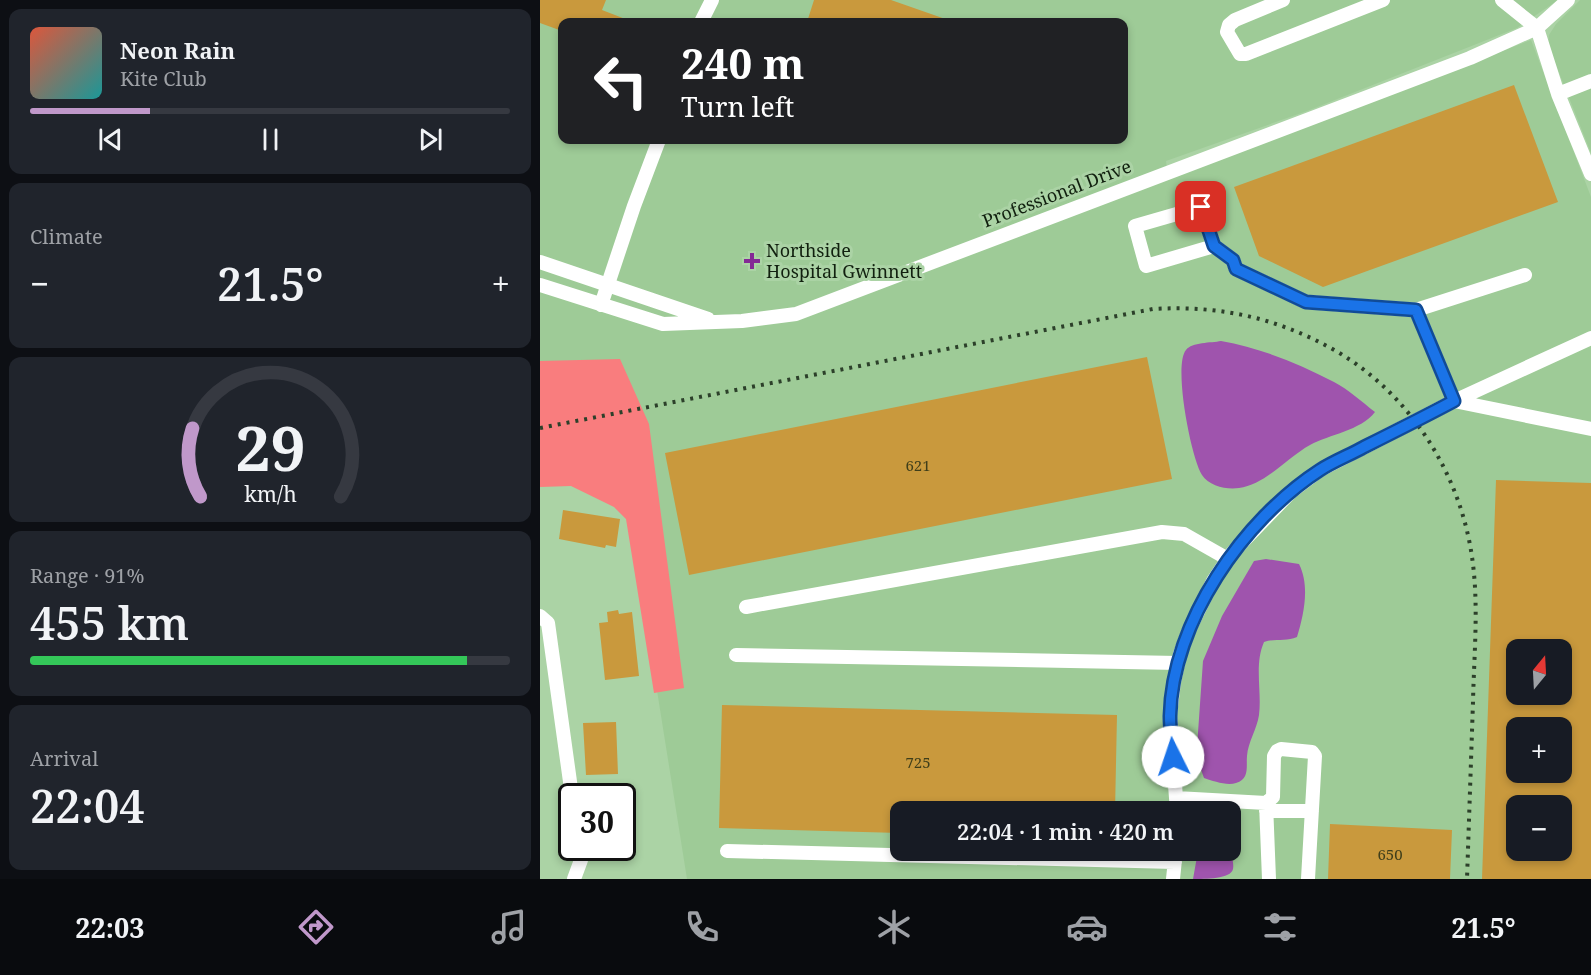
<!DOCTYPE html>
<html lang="en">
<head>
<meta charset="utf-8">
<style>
	:root { --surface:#171b24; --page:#20242c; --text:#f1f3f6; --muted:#9ea1a6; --line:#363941; --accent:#c098ca }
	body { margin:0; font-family:"Noto Serif",serif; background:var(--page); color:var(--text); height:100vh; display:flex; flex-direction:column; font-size:22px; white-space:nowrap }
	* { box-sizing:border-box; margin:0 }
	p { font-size:20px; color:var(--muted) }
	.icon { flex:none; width:33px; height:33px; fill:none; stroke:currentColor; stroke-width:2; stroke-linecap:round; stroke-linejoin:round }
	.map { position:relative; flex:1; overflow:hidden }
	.details { display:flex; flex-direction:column; gap:9px; padding:9px; background:#0d0f14; width:540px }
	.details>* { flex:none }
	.hud { position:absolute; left:18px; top:18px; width:570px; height:126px; border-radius:12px; box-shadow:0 3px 9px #0003; background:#202124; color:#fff; overflow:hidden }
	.needle { width:39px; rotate:18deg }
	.buttons { position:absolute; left:966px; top:639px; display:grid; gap:12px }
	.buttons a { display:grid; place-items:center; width:66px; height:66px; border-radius:12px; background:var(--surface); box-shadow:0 3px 9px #0003; font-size:30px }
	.speed { position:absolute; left:18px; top:783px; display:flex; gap:12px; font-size:30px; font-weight:700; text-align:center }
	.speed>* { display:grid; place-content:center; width:78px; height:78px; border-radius:50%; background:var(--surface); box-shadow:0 3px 9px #0003; line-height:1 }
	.speed .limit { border:3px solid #111; border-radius:9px; background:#fff; color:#111 }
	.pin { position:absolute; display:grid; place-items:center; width:51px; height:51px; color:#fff; margin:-26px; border-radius:12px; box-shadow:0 3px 9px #0006 }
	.me { position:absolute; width:66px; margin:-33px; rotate:356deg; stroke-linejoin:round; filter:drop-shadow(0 0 4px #0008) }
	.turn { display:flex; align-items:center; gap:21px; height:126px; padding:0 24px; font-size:27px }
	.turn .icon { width:78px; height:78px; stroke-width:2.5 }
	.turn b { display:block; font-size:42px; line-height:51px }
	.big { font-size:45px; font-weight:600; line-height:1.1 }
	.details .tile { flex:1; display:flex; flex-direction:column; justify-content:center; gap:9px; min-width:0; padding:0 21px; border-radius:12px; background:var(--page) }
	.details .dial { align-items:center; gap:0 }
	.dial svg { height:156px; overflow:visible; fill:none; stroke:var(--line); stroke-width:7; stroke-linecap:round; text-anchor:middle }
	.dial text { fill:var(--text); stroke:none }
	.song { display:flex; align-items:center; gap:18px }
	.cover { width:72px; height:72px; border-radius:9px; background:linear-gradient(135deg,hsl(10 70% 55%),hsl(180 70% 35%)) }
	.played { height:6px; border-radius:3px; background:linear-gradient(90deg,var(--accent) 25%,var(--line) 25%) }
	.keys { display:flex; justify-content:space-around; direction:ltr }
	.heat { display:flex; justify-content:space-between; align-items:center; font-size:33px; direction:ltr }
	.charge { height:9px; border-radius:4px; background:linear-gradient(90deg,#34c759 91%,var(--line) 0) }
	.trip { position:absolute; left:350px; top:801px; width:351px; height:60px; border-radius:12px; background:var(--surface); box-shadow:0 3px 9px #0003; font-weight:600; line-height:60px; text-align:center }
	.menu { display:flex; height:96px; justify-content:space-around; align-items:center; background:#090b0e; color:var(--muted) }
	.menu .icon { width:42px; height:42px }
	.menu .selected { color:var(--accent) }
	.menu b { font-size:27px; color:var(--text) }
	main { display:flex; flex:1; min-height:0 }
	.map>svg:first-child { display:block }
	.built { fill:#9ecb97; fill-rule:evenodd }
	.green { fill:#f97d7e }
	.water { fill:#9f54ad }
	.building { fill:#c9993d; fill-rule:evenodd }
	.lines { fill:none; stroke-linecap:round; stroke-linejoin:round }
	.minor { stroke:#fff; stroke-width:14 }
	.rail { stroke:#2c402a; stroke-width:4; stroke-dasharray:3 6; stroke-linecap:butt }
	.route-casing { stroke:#114b97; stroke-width:15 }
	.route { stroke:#1a73e8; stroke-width:10 }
	.poi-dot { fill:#842995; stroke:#abd3a5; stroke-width:2 }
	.labels { text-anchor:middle; stroke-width:6; stroke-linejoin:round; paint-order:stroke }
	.number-label { font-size:15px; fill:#3f3e1a }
	.street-label { font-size:18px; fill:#11200f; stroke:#abd3a5 }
	.poi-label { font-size:18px; fill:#11200f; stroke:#abd3a5; text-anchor:start }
</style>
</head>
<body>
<main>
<section class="details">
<div class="tile">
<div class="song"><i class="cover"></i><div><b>Neon Rain</b><p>Kite Club</p></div></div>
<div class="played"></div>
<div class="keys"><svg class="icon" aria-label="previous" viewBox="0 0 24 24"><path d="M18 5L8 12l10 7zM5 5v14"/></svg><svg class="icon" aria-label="pause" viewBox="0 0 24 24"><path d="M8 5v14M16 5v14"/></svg><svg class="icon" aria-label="next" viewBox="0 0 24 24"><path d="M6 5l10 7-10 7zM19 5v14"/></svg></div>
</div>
<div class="tile"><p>Climate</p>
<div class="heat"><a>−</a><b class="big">21.5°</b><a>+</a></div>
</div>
<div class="tile dial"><svg viewBox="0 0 100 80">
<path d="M14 69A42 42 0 1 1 86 69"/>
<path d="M14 69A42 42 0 0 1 10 34" stroke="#c098ca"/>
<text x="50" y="56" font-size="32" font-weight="700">29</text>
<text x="50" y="72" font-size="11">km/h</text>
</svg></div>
<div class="tile"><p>Range · 91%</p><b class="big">455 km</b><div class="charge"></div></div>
<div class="tile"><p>Arrival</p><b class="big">22:04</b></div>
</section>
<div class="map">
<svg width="1051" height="879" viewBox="0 0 1051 879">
	<rect width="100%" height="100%" fill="#abd3a5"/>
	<!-- built -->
	<path class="built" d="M0,0H1018L977,28L767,111L626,161L628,178L991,40L1051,197V879H147L74,420L0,430ZM22,22H584V140H22ZM976,650H1022V694H976ZM976,728H1022V772H976ZM976,806H1022V850H976ZM360,812H690V850H360Z
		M1040,0H1051V153L1008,45L1009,35L1016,24Z"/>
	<!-- green -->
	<path class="green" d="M80,359L109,424L144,688L114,693L86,519L74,507L31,486L0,487V361Z"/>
	<!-- water -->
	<path class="water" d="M681,341C720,348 758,363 794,382C808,389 822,402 835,412C820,431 790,434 770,445C748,457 725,485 699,488C687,490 669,486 662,475C651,458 633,365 646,350C652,342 671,343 681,341Z
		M726,559L759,564C770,586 764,614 757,637C746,642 736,638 724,642C714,665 722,691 719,715C717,729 708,742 707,756C706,766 710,779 696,783C687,786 673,781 664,778L660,767L657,747L663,661L682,616L714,561Z
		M690,831C697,838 693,845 692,854C692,859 694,864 693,869C691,879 665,879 653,879L658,851L690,850Z"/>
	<!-- building -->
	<path class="building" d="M0,0H66L62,10L93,22H22V31L0,23Z
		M274,0H351L411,21V22H267Z
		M974,85L1018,202L783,287L719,256L694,187Z
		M607,357L632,479L149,575L125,453Z
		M956,480L1051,483V879H942ZM976,650H1022V694H976ZM976,728H1022V772H976ZM976,806H1022V850H976Z
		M23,510L80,519L76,547L66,545L65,548L19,539Z
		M78,610L79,614L92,612L99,676L65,680L59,623L68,622L67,612Z
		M182,705L577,715L575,812H360V833L179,828Z
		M76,722L78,774L46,775L43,723Z
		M790,824L912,830L910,879H788Z"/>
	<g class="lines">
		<!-- minor -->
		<path class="minor" d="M743,0L695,20L689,25L687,32L700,54H706L843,0
			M962,0L997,28L1018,94L1051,174
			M161,22L172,0
			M1018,94L1051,81
			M674,246L661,207L595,226L606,266L674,246L693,260L696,269L766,302L876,310
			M0,262L168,319
			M0,285L123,324L202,321L256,314L930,58L997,28L1028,0
			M61,305L94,206L119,140
			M914,401L876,310L985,275
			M914,401L1051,429
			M206,607L622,532L644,534L688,559
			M0,616L8,623L32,796
			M196,655L638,663
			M636,798L726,803L733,797L734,756L737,751L741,749L772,752L775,756L768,879
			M726,803L729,879
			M726,811H772
			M637,812L630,715L634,682L640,654L649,630L673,581L692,553L751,492L780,470L914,401L1051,338
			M187,851L635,862
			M34,879L41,860L40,848
			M633,879L636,850"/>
		<!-- rail -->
		<path class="rail" d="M0,428L613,309C680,305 738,318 796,351C870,394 920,473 932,557C939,604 934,654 933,702C931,761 929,820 927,879"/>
	</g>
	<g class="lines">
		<!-- route casing -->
		<g class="route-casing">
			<path id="route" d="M633,757C632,743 630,729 630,716C632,622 703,520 780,470C794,461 810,455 824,447C854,432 884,417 914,401L876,310L766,302L696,269L693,260L674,246L661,207"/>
		</g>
		<!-- route -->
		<use href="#route" class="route"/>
	</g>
	<!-- markers -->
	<path class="poi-dot" d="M209 252h6v6h6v6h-6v6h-6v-6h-6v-6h6z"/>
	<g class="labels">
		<!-- number labels -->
		<g class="number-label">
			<text x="378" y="471">621</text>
			<text x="378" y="768">725</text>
			<text x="850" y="860">650</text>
		</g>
		<!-- street labels -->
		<g class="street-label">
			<text transform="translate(517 194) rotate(-21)" y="6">Professional Drive</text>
		</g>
		<!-- poi labels -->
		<g class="poi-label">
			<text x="226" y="257">Northside<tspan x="226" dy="21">Hospital Gwinnett</tspan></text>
		</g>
	</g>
</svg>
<div class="buttons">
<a><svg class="needle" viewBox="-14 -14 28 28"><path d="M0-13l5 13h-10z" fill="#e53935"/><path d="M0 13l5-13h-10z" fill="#9ea1a6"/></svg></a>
<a>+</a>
<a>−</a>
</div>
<div class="speed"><div class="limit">30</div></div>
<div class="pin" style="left:661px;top:207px;background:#d93025"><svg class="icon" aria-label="arrive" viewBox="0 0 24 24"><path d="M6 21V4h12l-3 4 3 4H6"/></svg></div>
<svg class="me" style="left:633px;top:757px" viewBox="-20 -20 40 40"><circle r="19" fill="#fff"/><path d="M0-13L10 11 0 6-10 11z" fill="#1a73e8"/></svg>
<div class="trip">22:04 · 1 min · 420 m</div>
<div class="hud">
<div class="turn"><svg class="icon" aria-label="left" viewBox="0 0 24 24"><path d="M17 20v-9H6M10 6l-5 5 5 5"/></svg><div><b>240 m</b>Turn left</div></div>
</div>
</div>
</main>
<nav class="menu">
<b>22:03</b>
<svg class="icon selected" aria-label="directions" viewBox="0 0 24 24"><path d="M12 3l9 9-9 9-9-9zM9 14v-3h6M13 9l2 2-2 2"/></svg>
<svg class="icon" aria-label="music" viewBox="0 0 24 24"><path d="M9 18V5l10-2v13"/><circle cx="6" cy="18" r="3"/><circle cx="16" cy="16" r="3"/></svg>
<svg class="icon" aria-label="phone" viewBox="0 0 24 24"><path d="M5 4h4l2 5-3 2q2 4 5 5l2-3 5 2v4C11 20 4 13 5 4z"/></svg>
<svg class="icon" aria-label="climate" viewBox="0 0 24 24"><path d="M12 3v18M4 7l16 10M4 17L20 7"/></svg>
<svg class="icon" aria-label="car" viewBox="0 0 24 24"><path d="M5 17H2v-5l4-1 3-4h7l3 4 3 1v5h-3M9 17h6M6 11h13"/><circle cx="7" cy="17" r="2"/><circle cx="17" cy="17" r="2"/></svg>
<svg class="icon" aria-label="filters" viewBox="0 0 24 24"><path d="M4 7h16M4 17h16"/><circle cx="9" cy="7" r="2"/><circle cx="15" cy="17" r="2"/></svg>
<b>21.5°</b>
</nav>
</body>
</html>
